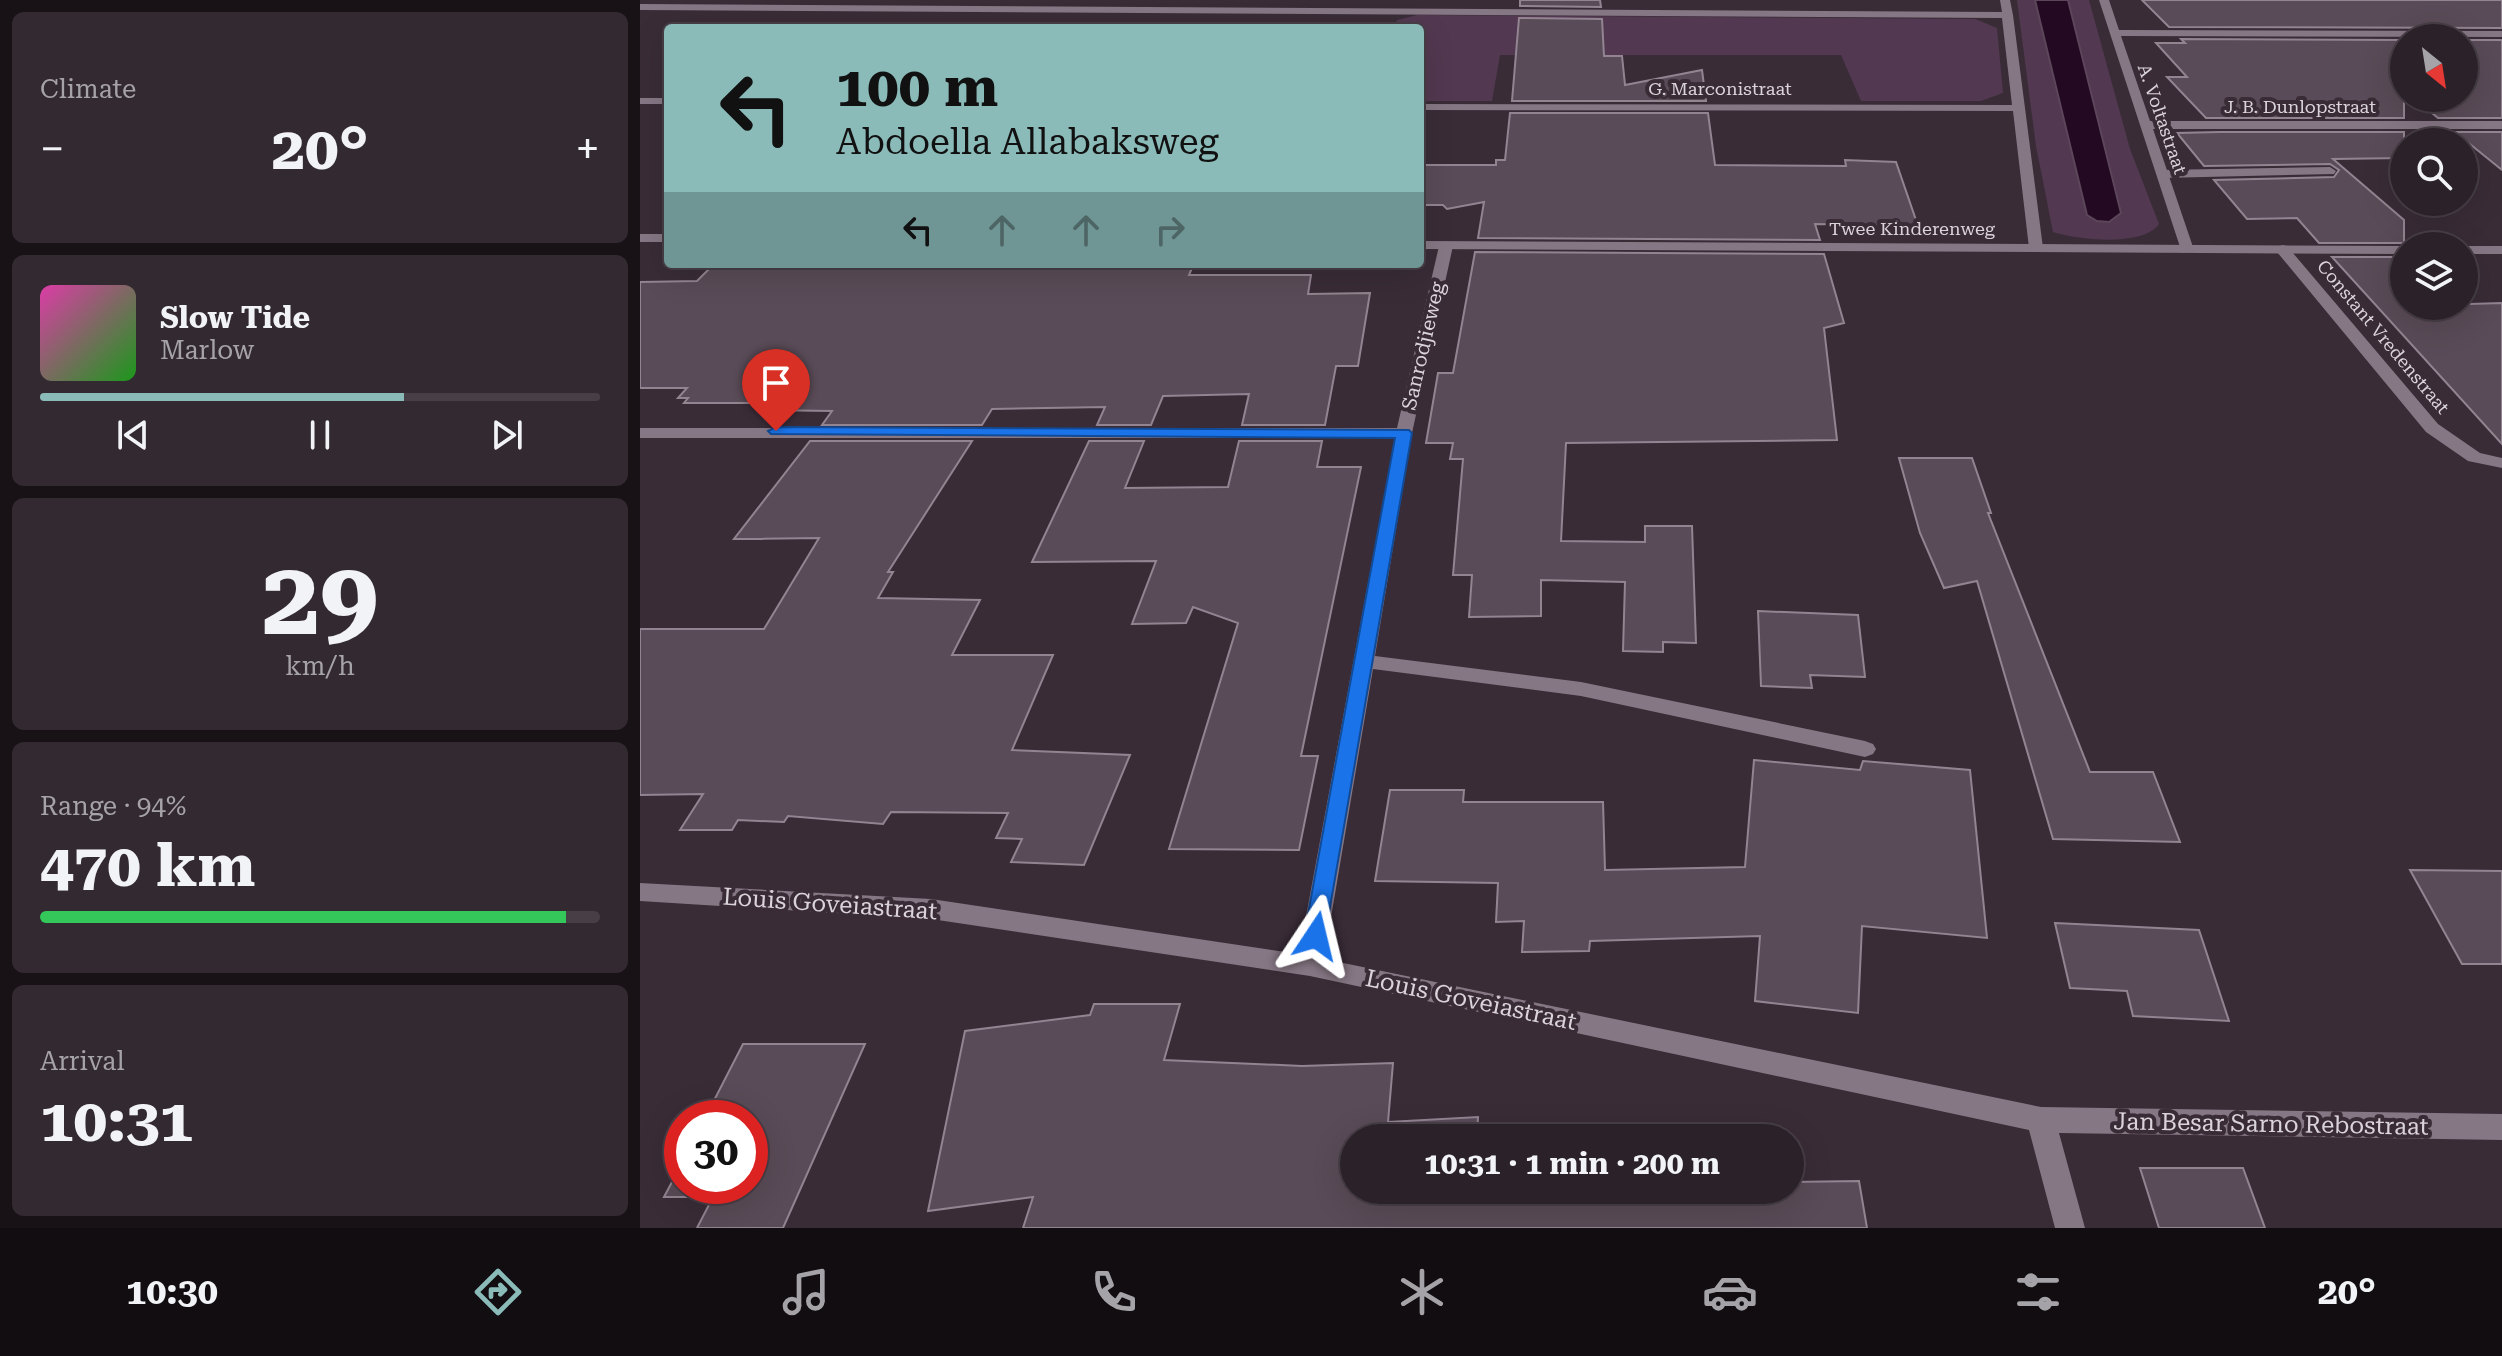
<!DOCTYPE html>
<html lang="en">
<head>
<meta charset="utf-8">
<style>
	:root { --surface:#2b2129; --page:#332931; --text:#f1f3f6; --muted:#a6a3a8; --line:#473e46; --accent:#8bbbb9 }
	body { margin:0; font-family:"Roboto Serif",serif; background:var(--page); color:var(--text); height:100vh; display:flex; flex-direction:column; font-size:30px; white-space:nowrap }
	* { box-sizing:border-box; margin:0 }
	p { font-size:26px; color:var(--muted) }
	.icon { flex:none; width:44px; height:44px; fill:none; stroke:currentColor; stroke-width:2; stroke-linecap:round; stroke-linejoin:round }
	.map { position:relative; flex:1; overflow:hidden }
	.details { display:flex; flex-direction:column; gap:12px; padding:12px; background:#181217; width:640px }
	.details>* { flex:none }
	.hud { position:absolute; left:24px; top:24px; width:760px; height:244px; border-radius:8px; box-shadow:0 8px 32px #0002,0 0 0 2px var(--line); background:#8bbbb9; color:#111; overflow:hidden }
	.needle { width:52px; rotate:150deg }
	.tools { position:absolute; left:1750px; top:24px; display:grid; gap:16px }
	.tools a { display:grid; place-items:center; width:88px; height:88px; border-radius:50%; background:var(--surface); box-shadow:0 8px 32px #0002,0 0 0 2px var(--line); font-size:40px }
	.speed { position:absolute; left:24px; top:1100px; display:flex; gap:16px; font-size:40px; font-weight:700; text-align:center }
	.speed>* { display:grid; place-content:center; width:104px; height:104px; border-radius:50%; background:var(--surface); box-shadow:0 8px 32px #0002,0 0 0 2px var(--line); line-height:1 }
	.speed .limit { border:12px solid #d22; background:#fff; color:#111 }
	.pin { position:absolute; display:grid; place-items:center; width:68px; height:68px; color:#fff; margin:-82px -34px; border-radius:50% 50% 50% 0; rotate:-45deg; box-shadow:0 0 8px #0007 }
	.pin .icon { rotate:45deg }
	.me { position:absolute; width:88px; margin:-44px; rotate:10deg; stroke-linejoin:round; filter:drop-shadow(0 0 6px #0008) }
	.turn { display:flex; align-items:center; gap:28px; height:168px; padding:0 40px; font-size:36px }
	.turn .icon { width:104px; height:104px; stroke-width:2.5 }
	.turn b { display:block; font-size:56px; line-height:68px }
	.lanes { display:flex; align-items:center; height:76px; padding:0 40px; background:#0003; justify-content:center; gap:40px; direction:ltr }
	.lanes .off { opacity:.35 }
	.big { font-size:60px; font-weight:700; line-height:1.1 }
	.details .widget { flex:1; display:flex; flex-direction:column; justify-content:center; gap:12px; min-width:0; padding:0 28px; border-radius:12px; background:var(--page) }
	.details .dial { align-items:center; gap:0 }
	.dial b { font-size:104px; line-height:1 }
	.song { display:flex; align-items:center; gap:24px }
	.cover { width:96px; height:96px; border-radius:12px; background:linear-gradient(135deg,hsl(320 70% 55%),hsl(120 70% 35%)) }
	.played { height:8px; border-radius:4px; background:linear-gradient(90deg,var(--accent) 65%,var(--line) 65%) }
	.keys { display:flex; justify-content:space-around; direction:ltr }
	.heat { display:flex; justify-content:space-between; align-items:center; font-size:44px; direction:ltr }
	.charge { height:12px; border-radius:6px; background:linear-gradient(90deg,#34c759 94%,var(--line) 0) }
	.trip { position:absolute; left:700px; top:1124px; width:464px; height:80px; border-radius:40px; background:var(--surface); box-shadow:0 8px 32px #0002,0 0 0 2px var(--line); font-weight:700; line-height:80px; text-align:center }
	.menu { display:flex; height:128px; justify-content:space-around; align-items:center; background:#110d10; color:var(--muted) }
	.menu .icon { width:56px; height:56px }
	.menu .active { color:var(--accent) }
	.menu b { font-size:36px; color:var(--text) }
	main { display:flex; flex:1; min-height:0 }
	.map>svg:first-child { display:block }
	.green { fill:#523850 }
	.water { fill:#240923; stroke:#5b465a; stroke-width:2 }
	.building { fill:#594b57; stroke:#938492; stroke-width:2 }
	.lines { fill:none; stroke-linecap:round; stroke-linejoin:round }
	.lane { fill:#867784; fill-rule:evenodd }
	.street { fill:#867784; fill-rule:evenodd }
	.secondary { fill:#867784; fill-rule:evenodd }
	.route { fill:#1a73e8; stroke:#114b97; stroke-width:2 }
	.labels { text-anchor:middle; stroke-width:8; stroke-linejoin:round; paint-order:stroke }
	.far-street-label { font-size:18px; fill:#dbd3da; stroke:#392c37 }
	.street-label { font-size:20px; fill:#dbd3da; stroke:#392c37 }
	.near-street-label { font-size:24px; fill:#dbd3da; stroke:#392c37 }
</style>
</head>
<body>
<main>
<section class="details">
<div class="widget"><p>Climate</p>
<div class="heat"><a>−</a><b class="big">20°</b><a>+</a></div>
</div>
<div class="widget">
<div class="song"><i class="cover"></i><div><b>Slow Tide</b><p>Marlow</p></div></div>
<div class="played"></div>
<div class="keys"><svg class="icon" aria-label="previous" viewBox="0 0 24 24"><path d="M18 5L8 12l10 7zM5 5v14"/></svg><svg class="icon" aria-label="pause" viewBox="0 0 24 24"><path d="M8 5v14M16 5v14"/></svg><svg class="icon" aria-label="next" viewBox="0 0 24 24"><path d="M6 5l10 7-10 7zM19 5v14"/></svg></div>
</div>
<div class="widget dial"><b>29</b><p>km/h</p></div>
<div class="widget"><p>Range · 94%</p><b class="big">470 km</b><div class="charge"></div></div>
<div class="widget"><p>Arrival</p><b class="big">10:31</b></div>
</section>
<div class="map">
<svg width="1862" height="1228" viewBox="0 0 1862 1228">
	<rect width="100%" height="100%" fill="#392c37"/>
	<!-- green -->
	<path class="green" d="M1377,0H1395L1447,214L1481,213L1428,0H1449L1490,149L1519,224C1503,247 1438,240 1413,232L1396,146Z
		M777,15L1335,19L1357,28L1363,93L1341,101H1221L1201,55H860L852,101H780V28H754L757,20Z"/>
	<!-- water -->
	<path class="water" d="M1395,0H1428L1481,213L1469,222L1457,221L1447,215Z"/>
	<!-- building -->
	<path class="building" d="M880,0H960L961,7L880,6Z
		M1502,0H1862V28L1529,27Z
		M879,18L962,19L964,56H982L985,85L1062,70L1066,101H872Z
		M1541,39L1764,40V118H1566L1527,77H1547L1516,43H1545Z
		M1824,40H1862V118H1798L1774,98H1824Z
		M870,113H1068L1075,165L1206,166L1205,160L1256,162L1278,226L1175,224L1180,240L838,238L844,202L807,209L803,205H780V165H856V160H865Z
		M1580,132H1764V158L1693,159L1764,220V243H1679L1657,218L1607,219L1574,180L1694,177L1699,170L1690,164L1564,166L1537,133Z
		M1815,132H1862V170Z
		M835,252L1184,254L1204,323L1184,328L1197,440L926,443L921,541L1005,542V526H1052L1056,643L1023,642V652L983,651L985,582L901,580V616L829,617L832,575H813L823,459H810L813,443H786L798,373H813Z
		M1692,257H1764V306L1862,303V444Z
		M74,264L552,268L549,275H671L668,294L730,293L718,366H696L685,425H602L609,394L523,396L511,425H457L465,407L352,409L342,425H182L192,411L119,410L125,403H44L48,398H38L47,388H0V282L57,281Z
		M170,441H332L248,572H253L238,598L340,600L312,655H413L372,750L490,755L444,865L371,862L382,839L356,838L368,813L251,812L243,824L148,816L144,822L98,820L92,830H40L63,794L0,795V629H124L179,538L94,539Z
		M449,441H504L485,488L588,487L599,441H682L677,467H721L661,756H678L659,850L529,849L598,623L553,607L546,623L492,624L516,561L392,562Z
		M1259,458H1332L1351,513H1348L1450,772H1513L1540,842L1413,839L1337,581L1304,588L1280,533Z
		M1118,611L1218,615L1225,677L1170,675L1172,688L1121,686Z
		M1114,760L1220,770L1223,761L1330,770L1347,938L1222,926L1218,1013L1115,1001L1120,936L950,941L949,951L882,952L884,921L856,922L858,883L735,881L750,790H824L823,802H963L965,870L1105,867Z
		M1770,870L1862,871V964H1822Z
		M1415,923L1559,930L1589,1021L1493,1016L1487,991L1430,988Z
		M454,1004H540L524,1060L662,1066L753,1063L748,1122L838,1117L837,1138H714V1190H1150V1182L1219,1181L1227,1228H383L393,1197L288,1211L325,1031L450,1015Z
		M103,1044H225L143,1228H57L73,1197H24L42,1163V1186H110V1118H65Z
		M1500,1168H1603L1625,1228H1519Z"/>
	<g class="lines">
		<!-- lane -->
		<path class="lane" d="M1690,167L1696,171L1694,174L1522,178L1516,174L1522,170Z"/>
		<!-- street -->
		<path class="street" d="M1360,0H1370L1373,15L1403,248L1396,252L1389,248L1373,111L780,110V104L1372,105L1362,18L0,10V4L1362,12Z
			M1459,0H1469L1479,30L1862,31V37L1481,36L1510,121H1862V129H1513L1554,250L1542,253Z
			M0,98H28V104H0Z
			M806,242L813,246L772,433L735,656L941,682L1225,741L1233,744L1236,749L1233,754L1225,757L941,696L733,669L684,959L1401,1107L1862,1114V1140L1419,1133L1445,1228H1415L1389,1130L670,976L291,919L0,901V883L291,899L659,954L755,438H0V428H757L799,246Z
			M1642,245L1647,246L1798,424L1840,453L1862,458V468L1828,461L1786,432L1637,252L1635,249Z"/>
		<!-- secondary -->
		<path class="secondary" d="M0,234H28V242H0Z
			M780,241L1764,246H1765L1764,254L780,249Z
			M1823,246H1862V254H1824Z"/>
	</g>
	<!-- route -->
	<path class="route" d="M136,427L769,430L772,433L684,942L676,945L667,942L664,936L755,438L131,434L128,431Z"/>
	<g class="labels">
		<!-- far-street labels -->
		<g class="far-street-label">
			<text x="1080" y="95">G. Marconistraat</text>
			<text x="1660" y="113">J. B. Dunlopstraat</text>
			<text transform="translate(1522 119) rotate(71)" y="6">A. Voltastraat</text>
			<text x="1272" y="235">Twee Kinderenweg</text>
			<text transform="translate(1743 337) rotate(50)" y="6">Constant Vredenstraat</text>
		</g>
		<!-- street labels -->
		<g class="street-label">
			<text transform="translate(783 346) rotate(-77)" y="7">Sanrodjieweg</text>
		</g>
		<!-- near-street labels -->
		<g class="near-street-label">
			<text transform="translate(190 904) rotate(4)" y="8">Louis Goveiastraat</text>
			<text transform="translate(831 1000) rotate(12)" y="8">Louis Goveiastraat</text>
			<text transform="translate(1631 1124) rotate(1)" y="8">Jan Besar Sarno Rebostraat</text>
		</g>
	</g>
</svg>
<div class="tools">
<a><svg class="needle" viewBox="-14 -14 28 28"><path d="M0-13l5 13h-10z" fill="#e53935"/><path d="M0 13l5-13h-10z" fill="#a6a3a8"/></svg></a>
<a><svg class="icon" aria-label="search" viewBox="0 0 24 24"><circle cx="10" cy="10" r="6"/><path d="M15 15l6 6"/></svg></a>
<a><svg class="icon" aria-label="layers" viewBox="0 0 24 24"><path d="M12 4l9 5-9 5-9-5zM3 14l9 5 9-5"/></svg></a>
</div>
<div class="speed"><div class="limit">30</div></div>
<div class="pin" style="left:136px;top:431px;background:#d93025"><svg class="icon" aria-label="arrive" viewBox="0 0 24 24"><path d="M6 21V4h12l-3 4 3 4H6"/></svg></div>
<svg class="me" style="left:676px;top:936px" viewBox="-20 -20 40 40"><path d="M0-17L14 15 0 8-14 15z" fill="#1a73e8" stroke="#fff" stroke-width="4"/></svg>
<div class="trip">10:31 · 1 min · 200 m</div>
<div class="hud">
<div class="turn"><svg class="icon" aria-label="left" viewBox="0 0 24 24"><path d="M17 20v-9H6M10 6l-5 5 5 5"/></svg><div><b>100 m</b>Abdoella Allabaksweg</div></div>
<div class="lanes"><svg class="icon" aria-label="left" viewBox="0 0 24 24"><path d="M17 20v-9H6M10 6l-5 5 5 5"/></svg><svg class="icon off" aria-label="ahead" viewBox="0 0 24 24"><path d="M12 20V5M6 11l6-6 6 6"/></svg><svg class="icon off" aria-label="ahead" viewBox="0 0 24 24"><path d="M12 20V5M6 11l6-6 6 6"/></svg><svg class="icon off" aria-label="right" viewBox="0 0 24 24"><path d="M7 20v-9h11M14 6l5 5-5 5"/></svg></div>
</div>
</div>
</main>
<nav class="menu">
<b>10:30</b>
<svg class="icon active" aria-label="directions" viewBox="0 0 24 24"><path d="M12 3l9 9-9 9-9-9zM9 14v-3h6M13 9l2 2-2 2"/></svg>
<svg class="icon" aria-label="music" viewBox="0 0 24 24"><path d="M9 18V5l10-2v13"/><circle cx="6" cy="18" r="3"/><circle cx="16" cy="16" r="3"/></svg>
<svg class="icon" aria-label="phone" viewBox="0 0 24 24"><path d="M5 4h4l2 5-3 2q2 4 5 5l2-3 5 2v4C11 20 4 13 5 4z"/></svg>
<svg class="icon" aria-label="climate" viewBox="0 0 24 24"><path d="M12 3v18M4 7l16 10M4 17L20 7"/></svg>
<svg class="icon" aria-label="car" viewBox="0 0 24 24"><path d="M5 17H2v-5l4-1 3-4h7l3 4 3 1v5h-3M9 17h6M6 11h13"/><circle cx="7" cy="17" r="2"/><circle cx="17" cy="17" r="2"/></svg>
<svg class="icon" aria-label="filters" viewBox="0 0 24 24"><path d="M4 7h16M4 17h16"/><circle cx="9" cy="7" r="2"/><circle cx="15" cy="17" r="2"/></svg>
<b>20°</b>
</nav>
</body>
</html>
